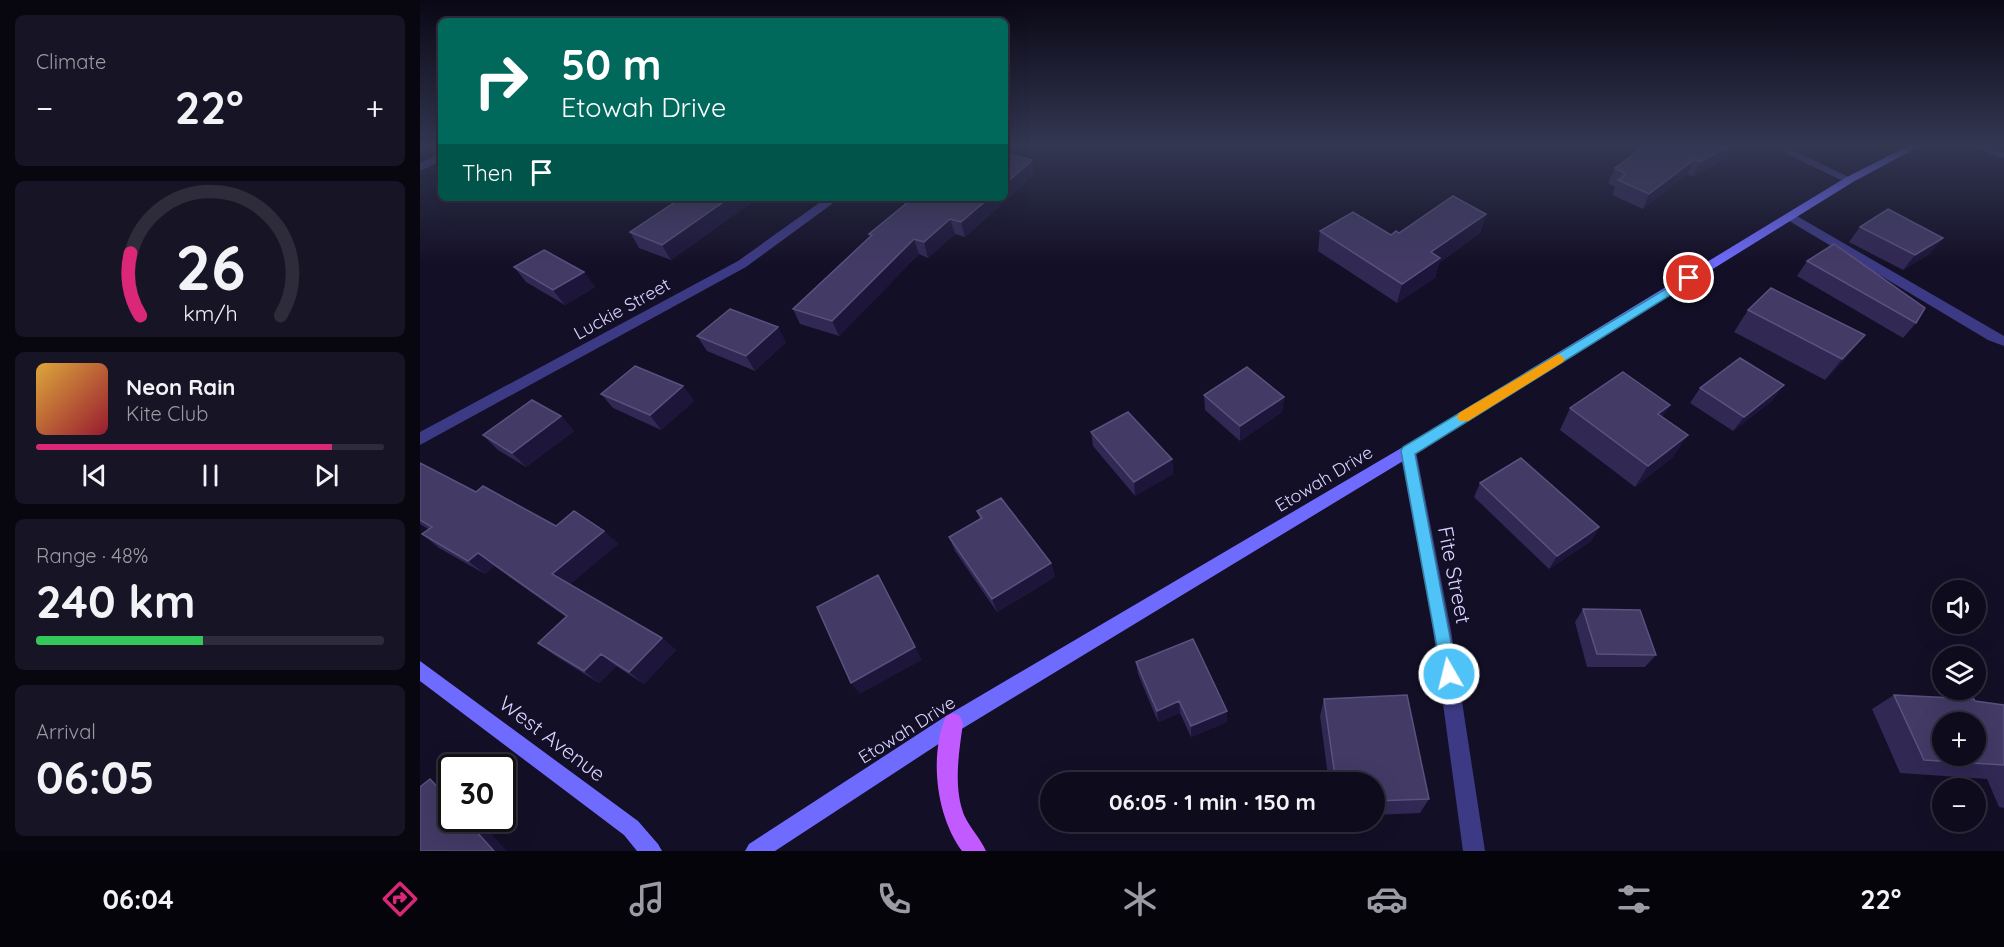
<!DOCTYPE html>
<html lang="en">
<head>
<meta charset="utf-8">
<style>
	:root { --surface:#0e0b1c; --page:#171425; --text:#f1f3f6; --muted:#9b9ba3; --line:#2e2b3b; --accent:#db2777 }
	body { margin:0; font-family:Quicksand,sans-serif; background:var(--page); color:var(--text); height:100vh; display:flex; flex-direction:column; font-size:22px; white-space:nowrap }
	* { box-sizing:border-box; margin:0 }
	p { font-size:20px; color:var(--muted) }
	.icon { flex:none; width:33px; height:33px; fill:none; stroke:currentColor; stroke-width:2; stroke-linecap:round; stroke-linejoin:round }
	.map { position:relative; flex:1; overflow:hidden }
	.side { display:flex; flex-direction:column; gap:15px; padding:15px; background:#08060f; width:420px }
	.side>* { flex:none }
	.hud { position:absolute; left:18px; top:18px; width:570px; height:183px; border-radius:9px; box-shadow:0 6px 24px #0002,0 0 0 2px var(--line); background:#00695c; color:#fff; overflow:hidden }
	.fabs { position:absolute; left:1512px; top:580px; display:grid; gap:12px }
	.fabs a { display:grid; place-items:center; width:54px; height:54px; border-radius:50%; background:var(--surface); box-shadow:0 6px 24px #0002,0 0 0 2px var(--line); font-size:30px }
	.speed { position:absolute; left:18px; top:754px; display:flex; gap:12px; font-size:30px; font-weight:700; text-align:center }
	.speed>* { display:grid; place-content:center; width:78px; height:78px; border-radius:50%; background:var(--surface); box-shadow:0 6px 24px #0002,0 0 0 2px var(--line); line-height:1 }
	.speed .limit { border:3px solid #111; border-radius:9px; background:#fff; color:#111 }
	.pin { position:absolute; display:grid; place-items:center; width:51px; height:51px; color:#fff; margin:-26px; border:3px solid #fff; border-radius:50%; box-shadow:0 2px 6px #0007 }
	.me { position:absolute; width:66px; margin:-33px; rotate:352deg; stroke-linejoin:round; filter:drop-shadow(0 0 4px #0008) }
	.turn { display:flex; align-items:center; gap:21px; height:126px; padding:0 24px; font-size:27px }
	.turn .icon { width:78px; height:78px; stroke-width:2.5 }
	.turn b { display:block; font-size:42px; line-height:51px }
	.then { display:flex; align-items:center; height:57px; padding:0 24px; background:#0003; gap:12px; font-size:22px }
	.big { font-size:45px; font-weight:700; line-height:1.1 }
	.side .widget { flex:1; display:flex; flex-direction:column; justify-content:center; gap:9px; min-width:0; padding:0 21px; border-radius:9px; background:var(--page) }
	.side .dial { align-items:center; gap:0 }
	.dial svg { height:156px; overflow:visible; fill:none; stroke:var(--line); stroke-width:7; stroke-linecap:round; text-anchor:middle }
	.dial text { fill:var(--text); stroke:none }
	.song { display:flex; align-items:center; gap:18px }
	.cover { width:72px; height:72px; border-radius:9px; background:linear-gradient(135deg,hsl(40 70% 55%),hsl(350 70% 35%)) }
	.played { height:6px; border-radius:3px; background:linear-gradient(90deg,var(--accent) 85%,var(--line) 85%) }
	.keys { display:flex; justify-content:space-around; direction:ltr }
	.heat { display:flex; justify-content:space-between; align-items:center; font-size:33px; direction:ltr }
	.charge { height:9px; border-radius:4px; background:linear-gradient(90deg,#34c759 48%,var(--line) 0) }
	.trip { position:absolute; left:620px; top:772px; width:345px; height:60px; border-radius:30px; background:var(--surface); box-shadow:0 6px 24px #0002,0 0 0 2px var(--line); font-weight:700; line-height:60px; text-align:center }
	.menu { display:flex; height:96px; justify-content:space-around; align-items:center; background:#06040b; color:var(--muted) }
	.menu .icon { width:42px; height:42px }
	.menu .on { color:var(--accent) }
	.menu b { font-size:27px; color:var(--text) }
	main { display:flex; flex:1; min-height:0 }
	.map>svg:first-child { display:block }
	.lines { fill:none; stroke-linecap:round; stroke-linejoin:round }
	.lane { fill:#3d3a85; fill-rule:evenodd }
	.street { fill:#3d3a85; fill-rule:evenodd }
	.secondary { fill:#6f6bff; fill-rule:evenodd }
	.primary { fill:#c25bff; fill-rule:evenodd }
	.wall { fill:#312854 }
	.shaded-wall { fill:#1d163a }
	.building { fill:#433a66; stroke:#5a527e; stroke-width:1.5; fill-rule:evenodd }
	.route { fill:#4fc3f7; stroke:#337fa1; stroke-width:1.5 }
	.slow { fill:#f59e0b }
	.labels { text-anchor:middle; stroke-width:4.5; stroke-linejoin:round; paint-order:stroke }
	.street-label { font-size:18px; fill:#d9d4ff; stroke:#130f26 }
	.near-street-label { font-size:21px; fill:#d9d4ff; stroke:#130f26 }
</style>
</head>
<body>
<main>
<section class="side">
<div class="widget"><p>Climate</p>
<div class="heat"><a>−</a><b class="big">22°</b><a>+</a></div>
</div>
<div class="widget dial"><svg viewBox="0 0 100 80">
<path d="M14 69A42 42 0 1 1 86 69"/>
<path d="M14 69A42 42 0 0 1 9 37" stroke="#db2777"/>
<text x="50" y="56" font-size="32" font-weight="700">26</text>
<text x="50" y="72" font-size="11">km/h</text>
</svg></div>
<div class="widget">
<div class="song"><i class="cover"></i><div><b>Neon Rain</b><p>Kite Club</p></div></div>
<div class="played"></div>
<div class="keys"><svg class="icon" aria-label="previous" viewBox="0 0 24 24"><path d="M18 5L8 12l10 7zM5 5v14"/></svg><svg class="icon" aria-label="pause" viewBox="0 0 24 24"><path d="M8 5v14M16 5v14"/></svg><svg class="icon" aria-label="next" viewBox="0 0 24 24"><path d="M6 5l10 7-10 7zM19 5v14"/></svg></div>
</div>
<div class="widget"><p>Range · 48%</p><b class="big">240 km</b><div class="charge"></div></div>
<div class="widget"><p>Arrival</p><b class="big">06:05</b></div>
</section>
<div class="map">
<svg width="1584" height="851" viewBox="0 0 1584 851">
	<rect width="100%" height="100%" fill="#130f26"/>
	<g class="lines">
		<!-- lane -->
		<path class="lane" d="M1370,212L1584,336V346L1568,340L1366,219L1364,216Z"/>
		<!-- street -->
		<path class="street" d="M1351,146H1364L1435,180L1433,182H1425Z
			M1546,146H1562L1584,152V158Z
			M21,153V161L0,171V163Z
			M406,198H420L326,267L0,445V432L318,261Z
			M988,445L993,447L996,451L1031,630L1065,851H1043L1013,630L980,451L983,447Z"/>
		<!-- secondary -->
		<path class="secondary" d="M1488,146H1500L1433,182L993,455L540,730L355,851H325L329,844L526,716L983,447L1425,178Z
			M0,661L218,821L238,844L242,851H217L204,835L0,681Z"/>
		<!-- primary -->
		<path class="primary" d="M533,713L540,716L543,723C539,753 533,786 544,815C550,828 560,838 566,851H542C516,816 509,756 526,716Z"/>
	</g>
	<!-- wall -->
	<path class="wall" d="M1007,146H1030L1016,152Z
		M1225,146H1314L1308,157L1273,177L1267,174L1223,209L1192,195L1195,187L1188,183L1195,168Z
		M612,160L614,175L545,237L535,234L508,258L499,254L419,336L380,324L373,309L450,236L449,234L585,198Z
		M261,198H338L251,260L219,248L210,232Z
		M1066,214L1060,233L1019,263L1015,278L977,303L898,251L900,231L971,235Z
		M1440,227L1511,253L1483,270L1429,242Z
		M1387,261L1496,323L1483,338L1377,276Z
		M94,267L164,272L175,287L145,305L106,282Z
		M1328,310L1427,357L1405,380L1314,332Z
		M277,336L366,342L335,371L287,351Z
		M263,386L274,401L241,430L193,408L181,394Z
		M1280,388L1353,400L1313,431L1270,403Z
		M784,395L864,397L862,412L820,441L785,410Z
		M1250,405L1242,417L1254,456L1215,487L1140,430L1150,408Z
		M141,416L154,431L106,467L78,450L63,435Z
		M671,432L752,459L753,474L715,496L673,446Z
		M0,463L56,492L136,526L184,531L198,544L150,584L242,638L256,650L224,684L196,666L179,683L134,655L118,643L146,617L74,566L65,574L19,548L2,534L8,529L0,524Z
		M1060,483L1179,527L1171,541L1129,569L1054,497Z
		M557,511L631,563L635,577L577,612L535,551L529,537L560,519Z
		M1163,609L1236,655L1225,667H1167L1155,622Z
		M716,662L807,722L771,737L760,713L738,722L718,674Z
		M1474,695L1555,701L1584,705V808L1579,807L1567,779L1480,773L1452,709Z
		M904,699L1009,799L1000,813L954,815V783H909L900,716Z"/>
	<!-- shaded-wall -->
	<path class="shaded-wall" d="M1018,146H1030L1016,152Z
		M1309,146H1314L1308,157L1273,177L1280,162Z
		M1275,159L1267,174L1223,209L1229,194Z
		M612,160L614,175L545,237L541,222L569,198H585V184Z
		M309,198H338L251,260L242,245Z
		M1066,214L1060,233L1019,263L1015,278L977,303L982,284L1011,252Z
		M530,219L535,234L508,258L504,242Z
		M1523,238L1511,253L1483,270L1495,255Z
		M494,239L499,254L419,336L412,321Z
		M164,272L175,287L145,305L133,290Z
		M358,327L366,342L335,371L326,356Z
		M1445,335L1427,357L1405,380L1422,359Z
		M1364,385L1353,400L1313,431L1324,417Z
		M263,386L274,401L241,430L230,415Z
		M864,397L862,412L820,441V426Z
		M1250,405L1237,426L1238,414Z
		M141,416L154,431L106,467L92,453Z
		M1268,435L1254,456L1215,487L1228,466Z
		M752,459L753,474L715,496L714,482Z
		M1179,527L1171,541L1129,569L1137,556Z
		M184,531L198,544L147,587L132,574Z
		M58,553L74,566L65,574L48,561Z
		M631,563L635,577L577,612L572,599Z
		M458,575L502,660L440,694L431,683Z
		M242,638L256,650L224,684L209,672Z
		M181,654L196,666L179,683L164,671Z
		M759,701L760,713L738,722L737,711Z
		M807,711V722L771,737V726Z
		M10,779L32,789V803Z
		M45,819H58L87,851H74Z"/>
	<!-- building -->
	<path class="building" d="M1225,146H1309L1280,162L1275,159L1229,194L1198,180L1206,174L1195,168Z
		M585,153L612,160L585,184Z
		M1033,196L1066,214L1011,252L1020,258L982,284L900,231L933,212L971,235L976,231L979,233Z
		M261,198H309L242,245L210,232Z
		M493,198H569L541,222L530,219L504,242L494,239L412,321L373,309L452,235L449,234Z
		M1468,209L1523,238L1495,255L1440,227Z
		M1414,244L1505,308L1496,323L1387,261Z
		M124,250L164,272L133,290L94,267Z
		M1351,288L1445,335L1422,359L1328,310Z
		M310,309L358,327L326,356L277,336Z
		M1320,358L1364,385L1324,417L1280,388Z
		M215,366L263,386L230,415L181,394Z
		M827,367L864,397L820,426L784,395Z
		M1203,372L1250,405L1238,414L1268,435L1228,466L1150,408Z
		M112,400L141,416L92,453L63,435Z
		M708,412L752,459L714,482L671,432Z
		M1101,458L1179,527L1137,556L1060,483Z
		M0,463L56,492L63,486L136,526L154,511L184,531L132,574L242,638L209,672L181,654L164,671L118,643L147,616L58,553L48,561L2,534L12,527L0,520Z
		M581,498L631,563L572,599L529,537L562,518L557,511Z
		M458,575L495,647L431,683L397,607Z
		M1163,609L1220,610L1236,655L1177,654Z
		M773,639L807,711L771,726L759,701L737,711L716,662Z
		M987,695L1009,799L954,801V783H916L904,699Z
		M1474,695L1554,699L1555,701L1584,705V765L1504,760ZM1522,723H1556V756H1522Z
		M10,779L32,803V819H45L74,851H0V787Z"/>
	<!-- sky -->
	<linearGradient id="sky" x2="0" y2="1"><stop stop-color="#0a0815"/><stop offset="0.55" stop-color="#333752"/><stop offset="1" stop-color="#333752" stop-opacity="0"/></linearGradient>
	<rect width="1584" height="265" fill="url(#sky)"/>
	<!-- route -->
	<path class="route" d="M1269,275L1275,278L1273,281L995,454L1037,674L1035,680L1029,682L1023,680L981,451L983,447Z"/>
	<!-- slow -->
	<path class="slow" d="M1139,354L1145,359L1143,362L1048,421H1039L1037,417L1039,413Z"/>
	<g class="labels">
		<!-- street labels -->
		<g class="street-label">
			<text transform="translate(202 309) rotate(-29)" y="6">Luckie Street</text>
			<text transform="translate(904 479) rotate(-31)" y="6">Etowah Drive</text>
			<text transform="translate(487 730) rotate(-32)" y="6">Etowah Drive</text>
		</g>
		<!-- near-street labels -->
		<g class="near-street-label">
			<text transform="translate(1034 575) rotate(79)" y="7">Fite Street</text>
			<text transform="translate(132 739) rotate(37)" y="7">West Avenue</text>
		</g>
	</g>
</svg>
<div class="fabs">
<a><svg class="icon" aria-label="sound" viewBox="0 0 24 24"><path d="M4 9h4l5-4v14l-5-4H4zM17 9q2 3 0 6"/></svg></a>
<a><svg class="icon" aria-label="layers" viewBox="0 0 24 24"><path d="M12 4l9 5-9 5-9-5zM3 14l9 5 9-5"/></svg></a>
<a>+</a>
<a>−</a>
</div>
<div class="speed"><div class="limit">30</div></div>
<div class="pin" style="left:1269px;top:278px;background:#d93025"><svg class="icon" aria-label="arrive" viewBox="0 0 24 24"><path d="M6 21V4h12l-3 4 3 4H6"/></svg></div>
<svg class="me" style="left:1029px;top:674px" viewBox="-20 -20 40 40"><circle r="17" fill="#4fc3f7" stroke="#fff" stroke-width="3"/><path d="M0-11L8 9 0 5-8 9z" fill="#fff"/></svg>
<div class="trip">06:05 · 1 min · 150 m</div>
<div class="hud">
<div class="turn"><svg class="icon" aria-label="right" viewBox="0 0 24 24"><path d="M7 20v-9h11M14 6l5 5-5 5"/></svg><div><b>50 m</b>Etowah Drive</div></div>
<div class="then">Then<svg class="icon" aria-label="arrive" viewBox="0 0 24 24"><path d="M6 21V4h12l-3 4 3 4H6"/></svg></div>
</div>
</div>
</main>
<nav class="menu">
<b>06:04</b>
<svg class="icon on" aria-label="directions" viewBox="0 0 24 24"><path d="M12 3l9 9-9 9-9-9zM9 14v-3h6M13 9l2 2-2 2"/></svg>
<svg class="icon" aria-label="music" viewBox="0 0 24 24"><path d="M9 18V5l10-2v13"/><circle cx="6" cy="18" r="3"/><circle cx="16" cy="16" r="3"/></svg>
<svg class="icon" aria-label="phone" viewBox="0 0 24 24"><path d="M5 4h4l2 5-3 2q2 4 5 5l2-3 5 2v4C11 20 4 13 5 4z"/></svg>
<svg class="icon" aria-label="climate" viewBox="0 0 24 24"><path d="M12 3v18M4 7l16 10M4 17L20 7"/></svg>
<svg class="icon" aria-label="car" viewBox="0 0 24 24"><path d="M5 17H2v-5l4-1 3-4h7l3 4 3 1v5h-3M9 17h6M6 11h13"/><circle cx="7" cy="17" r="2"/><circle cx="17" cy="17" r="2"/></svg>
<svg class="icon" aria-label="filters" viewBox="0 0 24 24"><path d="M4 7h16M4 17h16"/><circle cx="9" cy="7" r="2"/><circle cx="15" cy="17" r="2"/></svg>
<b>22°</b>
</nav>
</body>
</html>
